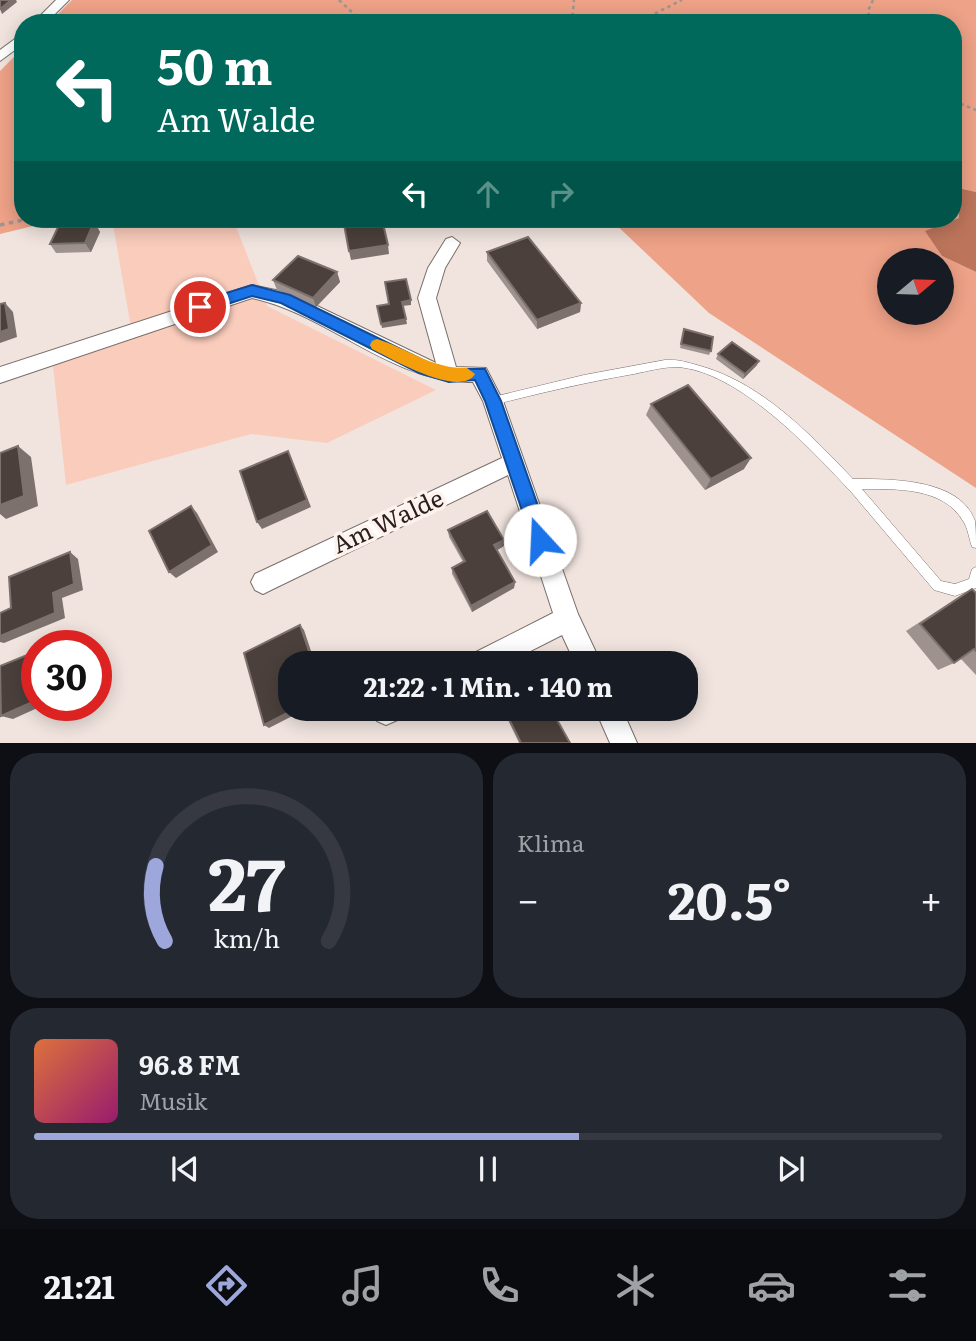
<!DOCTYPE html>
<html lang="de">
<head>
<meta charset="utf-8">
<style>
	:root { --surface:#171b24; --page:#242831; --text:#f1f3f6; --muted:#9ea1a6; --line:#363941; --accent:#9da7dc }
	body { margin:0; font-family:Literata,serif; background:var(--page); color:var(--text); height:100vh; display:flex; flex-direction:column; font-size:26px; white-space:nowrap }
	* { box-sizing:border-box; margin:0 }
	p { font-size:23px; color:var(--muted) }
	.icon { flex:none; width:38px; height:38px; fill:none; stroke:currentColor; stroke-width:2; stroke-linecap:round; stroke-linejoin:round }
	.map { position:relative; height:743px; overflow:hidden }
	.drawer { display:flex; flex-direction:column; gap:10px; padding:10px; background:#0d0f14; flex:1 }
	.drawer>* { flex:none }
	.top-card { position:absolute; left:14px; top:14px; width:948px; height:214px; border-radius:28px; box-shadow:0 4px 18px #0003; background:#00695c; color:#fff; overflow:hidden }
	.needle { width:46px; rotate:71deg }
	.buttons { position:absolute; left:877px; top:248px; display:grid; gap:14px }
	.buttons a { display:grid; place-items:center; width:77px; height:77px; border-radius:50%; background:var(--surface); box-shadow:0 4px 18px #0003; font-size:35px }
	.speed { position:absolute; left:21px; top:630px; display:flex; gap:14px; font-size:35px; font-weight:700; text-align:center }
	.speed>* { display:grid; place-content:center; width:91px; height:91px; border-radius:50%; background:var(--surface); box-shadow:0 4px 18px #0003; line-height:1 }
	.speed .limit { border:10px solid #d22; background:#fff; color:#111 }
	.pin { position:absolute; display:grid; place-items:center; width:60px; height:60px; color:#fff; margin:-30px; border:4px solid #fff; border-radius:50%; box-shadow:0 2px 7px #0007 }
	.me { position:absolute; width:77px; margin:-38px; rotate:340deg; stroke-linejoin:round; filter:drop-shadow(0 0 5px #0008) }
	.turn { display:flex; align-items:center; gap:24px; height:147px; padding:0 28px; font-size:32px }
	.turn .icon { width:91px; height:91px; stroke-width:2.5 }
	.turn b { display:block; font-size:49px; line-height:60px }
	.lanes { display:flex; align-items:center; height:66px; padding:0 28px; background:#0003; justify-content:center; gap:35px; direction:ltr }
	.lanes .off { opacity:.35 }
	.big { font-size:52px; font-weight:700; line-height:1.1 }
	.drawer .tile { flex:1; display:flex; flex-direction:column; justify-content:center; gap:10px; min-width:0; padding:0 24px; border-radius:28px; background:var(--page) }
	.drawer .dial { align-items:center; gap:0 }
	.dial svg { height:182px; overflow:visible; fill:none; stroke:var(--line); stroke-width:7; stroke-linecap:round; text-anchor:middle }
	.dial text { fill:var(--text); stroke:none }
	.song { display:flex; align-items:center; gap:21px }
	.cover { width:84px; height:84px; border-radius:10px; background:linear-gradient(135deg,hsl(20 70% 55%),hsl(320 70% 35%)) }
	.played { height:7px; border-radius:4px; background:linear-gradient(90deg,var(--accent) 60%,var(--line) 60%) }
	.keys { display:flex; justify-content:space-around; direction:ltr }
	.heat { display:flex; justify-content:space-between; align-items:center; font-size:38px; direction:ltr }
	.drawer .tiles { flex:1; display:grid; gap:10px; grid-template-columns:1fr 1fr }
	.tile:last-child { grid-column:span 2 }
	.trip { position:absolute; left:278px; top:651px; width:420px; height:70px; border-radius:28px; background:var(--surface); box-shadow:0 4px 18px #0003; font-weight:700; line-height:70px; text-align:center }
	.dock { display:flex; height:112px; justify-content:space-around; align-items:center; background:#090b0e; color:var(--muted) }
	.dock .icon { width:49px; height:49px }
	.dock .active { color:var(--accent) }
	.dock b { font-size:32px; color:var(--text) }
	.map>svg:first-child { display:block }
	.green { fill:#faccbc }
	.forest { fill:#eea287; fill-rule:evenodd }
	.water { fill:#bc755b }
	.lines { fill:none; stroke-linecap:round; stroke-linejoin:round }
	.service-casing { stroke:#7a6e6a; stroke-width:1 }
	.minor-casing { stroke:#7a6e6a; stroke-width:2 }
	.path-far1 { stroke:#9e9490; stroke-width:2.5; stroke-dasharray:3.5 3.5; stroke-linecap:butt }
	.path { stroke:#9e9490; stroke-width:3.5; stroke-dasharray:4.5 4.5; stroke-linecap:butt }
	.service { fill:#fff; fill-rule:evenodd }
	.minor { fill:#fff; fill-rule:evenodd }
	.wall { fill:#9e928e }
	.shaded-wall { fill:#7d716d }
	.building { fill:#4b403c; stroke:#7d716d; stroke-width:2 }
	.route { fill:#1a73e8; stroke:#114b97; stroke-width:2 }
	.slow { fill:#f59e0b }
	.labels { text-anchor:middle; stroke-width:7; stroke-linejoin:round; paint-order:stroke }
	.street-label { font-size:24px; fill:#26211f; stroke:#fff1ec }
</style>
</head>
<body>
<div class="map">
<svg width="976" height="743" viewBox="0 0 976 743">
	<rect width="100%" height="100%" fill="#f1e4df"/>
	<!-- green -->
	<path class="green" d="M112,219H233L267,306L436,390L327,443L251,434L66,485L53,366L133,339Z"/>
	<!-- forest -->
	<path class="forest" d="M72,0H976V192L954,187V23H49Z
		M23,48V219H62L0,234V71Z
		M954,200L959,218L926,231L942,256L976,272V488L709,313L610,219H954ZM889,261H942V313H889Z"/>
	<!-- water -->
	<path class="water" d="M954,187L976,192V272L942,256L925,231L959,218Z"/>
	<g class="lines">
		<!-- service casing -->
		<g class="service-casing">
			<path id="service" d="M665,360C677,359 686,362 697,365C761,382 809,433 853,479C890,479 960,478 975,521C976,530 976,540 976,548L972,547C969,539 968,528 963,521C943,487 896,489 862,489L941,581L955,584L969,579L972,569L976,567V588L955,596L934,590L852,493C812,450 739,371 677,367C663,367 648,371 634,374C587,382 540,393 493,405L489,404L488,401L489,398L493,397L584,375Z"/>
		</g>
		<!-- minor casing -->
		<g class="minor-casing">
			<path id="minor" d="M56,0H69L46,23H33Z
				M23,33V44L0,61V50Z
				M452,237L460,243L445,268L436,298L456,367L486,368L503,401L578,614L601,663H575L562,635L507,663H468L472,654L553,613L508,475L271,590L263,594L255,590L251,582L255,574L502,458L483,401L473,382C395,385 328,314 252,298L0,383V367L252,285L290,293L436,363L418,298L428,268L446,239Z
				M374,709H406L402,718L386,725L377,721Z
				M595,709H622L637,743H610Z"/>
		</g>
		<!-- path-far1 -->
		<path class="path-far1" d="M339,0L356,16L379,23
			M525,23H546
			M572,23L574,0
			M636,23L682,0
			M871,23L868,11L873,0
			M954,101L976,110"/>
		<!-- path -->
		<path class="path" d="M0,225L28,219"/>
		<!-- service -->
		<use href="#service" class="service"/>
		<!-- minor -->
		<use href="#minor" class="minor"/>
	</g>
	<!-- wall -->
	<path class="wall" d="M77,219H101V224L96,225L100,232L91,252L56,253L50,244L77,223Z
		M487,252L581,303L580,312L537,329L487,261Z
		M337,272L340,282L316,307L277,290L273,280Z
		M684,329L711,351L709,355L680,348Z
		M718,354L757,365L743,379L716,359Z
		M651,404L744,469L705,490L646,415Z
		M448,530L504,540V546L497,550L515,582L514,588L472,612L452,574V568L463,562L449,537Z
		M972,589L976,593V675L961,659L954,663L938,670L906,631L957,598Z
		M508,717L570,743H519L508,720Z"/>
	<!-- shaded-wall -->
	<path class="shaded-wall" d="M11,0H16L17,2L2,14L0,9Z
		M98,219H101V224L96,225L100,232L91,252L85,243L78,224Z
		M408,219H445V220L409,226Z
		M388,245L389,254L351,260L349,251Z
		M337,272L340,282L316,307L313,298Z
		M411,300V305L402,306V302Z
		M5,303L13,312L17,337L0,343V332Z
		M581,303L580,312L537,329V320Z
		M406,319L407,324L382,328L381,324Z
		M759,361L757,365L743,379L745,374Z
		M18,446L31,457L38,506L6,519L0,514V505Z
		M288,451L311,507L262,529L257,522Z
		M751,458L744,469L705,490L711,479Z
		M191,506L197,513L218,552L176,578L169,572Z
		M504,540V546L494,552V545Z
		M70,552L78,559L83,590L62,598L65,618L4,643L0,642V636L53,593Z
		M515,582L514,588L472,612L471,606Z
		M300,625L304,630L315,663H313Z
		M67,638L76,643L77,646H68Z
		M37,700V705H44L13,719L1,716Z
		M295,709H306L269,728L264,725Z"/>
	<!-- building -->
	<path class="building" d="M0,0H11L0,9Z
		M77,219H98V220L85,223H77Z
		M343,219H382L388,245L349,251Z
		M94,222L85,243L50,244L60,223Z
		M528,237L581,303L537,320L487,252Z
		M298,256L337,272L313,298L273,280Z
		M406,279L411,300L402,302L406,319L381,324L377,306L389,304L385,282Z
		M5,303L9,329L0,332V304Z
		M684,329L713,337L711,351L681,344Z
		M732,342L759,361L745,374L718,354Z
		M688,385L751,458L711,479L651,404Z
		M18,446L24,496L0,505V453Z
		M288,451L307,500L257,522L240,471Z
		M191,506L212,545L169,572L149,531Z
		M487,511L504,540L494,545L515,582L471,606L452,568L465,561L448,530Z
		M70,552L74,584L53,593L55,613L0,636V613L11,608L9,577Z
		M972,589L976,593V651L974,649L954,663L920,624Z
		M300,625L313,663H290V709H295L264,725L244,653Z
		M67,638L68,646H49Z
		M37,651V700L1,716L0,666Z
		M522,709H551L570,743H521L508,717Z"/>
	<!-- route -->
	<path class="route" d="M252,285L290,295L429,363L449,369H485L501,401L550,540L547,546L540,549L534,546L485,401L475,380L449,382L419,373L281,303L252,296L200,313L192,307L194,303Z"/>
	<!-- slow -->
	<path class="slow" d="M377,339C409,349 432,369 467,368L475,374C460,399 390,358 372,349L370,345L372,341Z"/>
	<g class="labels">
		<!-- street labels -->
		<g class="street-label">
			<text transform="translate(388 522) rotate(-25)" y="8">Am Walde</text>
		</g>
	</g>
</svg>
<div class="buttons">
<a><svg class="needle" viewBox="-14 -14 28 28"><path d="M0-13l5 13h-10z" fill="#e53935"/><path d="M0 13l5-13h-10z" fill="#9ea1a6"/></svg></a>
</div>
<div class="speed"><div class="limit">30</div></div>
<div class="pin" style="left:200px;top:307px;background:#d93025"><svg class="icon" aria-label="arrive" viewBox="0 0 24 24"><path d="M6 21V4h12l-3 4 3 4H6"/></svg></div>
<svg class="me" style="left:540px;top:540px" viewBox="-20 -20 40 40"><circle r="19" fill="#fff"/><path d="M0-13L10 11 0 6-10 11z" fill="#1a73e8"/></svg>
<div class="trip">21:22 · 1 Min. · 140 m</div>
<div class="top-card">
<div class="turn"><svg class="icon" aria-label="left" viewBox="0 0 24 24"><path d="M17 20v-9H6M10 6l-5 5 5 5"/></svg><div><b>50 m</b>Am Walde</div></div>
<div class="lanes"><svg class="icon" aria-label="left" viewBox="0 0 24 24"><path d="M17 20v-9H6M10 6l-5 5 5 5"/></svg><svg class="icon off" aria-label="ahead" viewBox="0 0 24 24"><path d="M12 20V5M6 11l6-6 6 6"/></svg><svg class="icon off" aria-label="right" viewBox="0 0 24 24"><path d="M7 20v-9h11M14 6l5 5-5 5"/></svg></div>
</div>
</div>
<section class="drawer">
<div class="tiles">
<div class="tile dial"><svg viewBox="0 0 100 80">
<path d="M14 69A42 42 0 1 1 86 69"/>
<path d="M14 69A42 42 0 0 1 10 36" stroke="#9da7dc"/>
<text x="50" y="56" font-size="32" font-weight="700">27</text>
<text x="50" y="72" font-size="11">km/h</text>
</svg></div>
<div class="tile"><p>Klima</p>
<div class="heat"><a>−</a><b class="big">20.5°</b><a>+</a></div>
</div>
<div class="tile">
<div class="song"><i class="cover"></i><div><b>96.8 FM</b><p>Musik</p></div></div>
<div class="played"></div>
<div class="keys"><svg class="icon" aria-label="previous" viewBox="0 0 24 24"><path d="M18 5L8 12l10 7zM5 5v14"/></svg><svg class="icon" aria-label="pause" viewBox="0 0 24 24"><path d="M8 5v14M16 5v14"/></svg><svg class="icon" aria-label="next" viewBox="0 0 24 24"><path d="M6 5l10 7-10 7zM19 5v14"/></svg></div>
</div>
</div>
</section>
<nav class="dock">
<b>21:21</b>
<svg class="icon active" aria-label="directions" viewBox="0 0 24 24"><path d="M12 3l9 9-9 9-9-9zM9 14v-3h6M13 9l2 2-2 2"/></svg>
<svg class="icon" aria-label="music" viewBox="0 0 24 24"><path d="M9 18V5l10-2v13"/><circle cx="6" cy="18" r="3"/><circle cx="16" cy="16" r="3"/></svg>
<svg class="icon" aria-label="phone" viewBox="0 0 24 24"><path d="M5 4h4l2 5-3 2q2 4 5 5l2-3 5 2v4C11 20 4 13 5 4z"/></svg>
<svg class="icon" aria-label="climate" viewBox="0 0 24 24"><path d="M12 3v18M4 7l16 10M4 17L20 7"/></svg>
<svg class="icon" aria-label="car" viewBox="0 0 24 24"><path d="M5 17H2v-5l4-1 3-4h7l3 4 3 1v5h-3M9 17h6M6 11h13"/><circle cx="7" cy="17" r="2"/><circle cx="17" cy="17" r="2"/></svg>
<svg class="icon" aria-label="filters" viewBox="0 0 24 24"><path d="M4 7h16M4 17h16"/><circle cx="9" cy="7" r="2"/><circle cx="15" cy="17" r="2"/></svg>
</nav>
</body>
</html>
